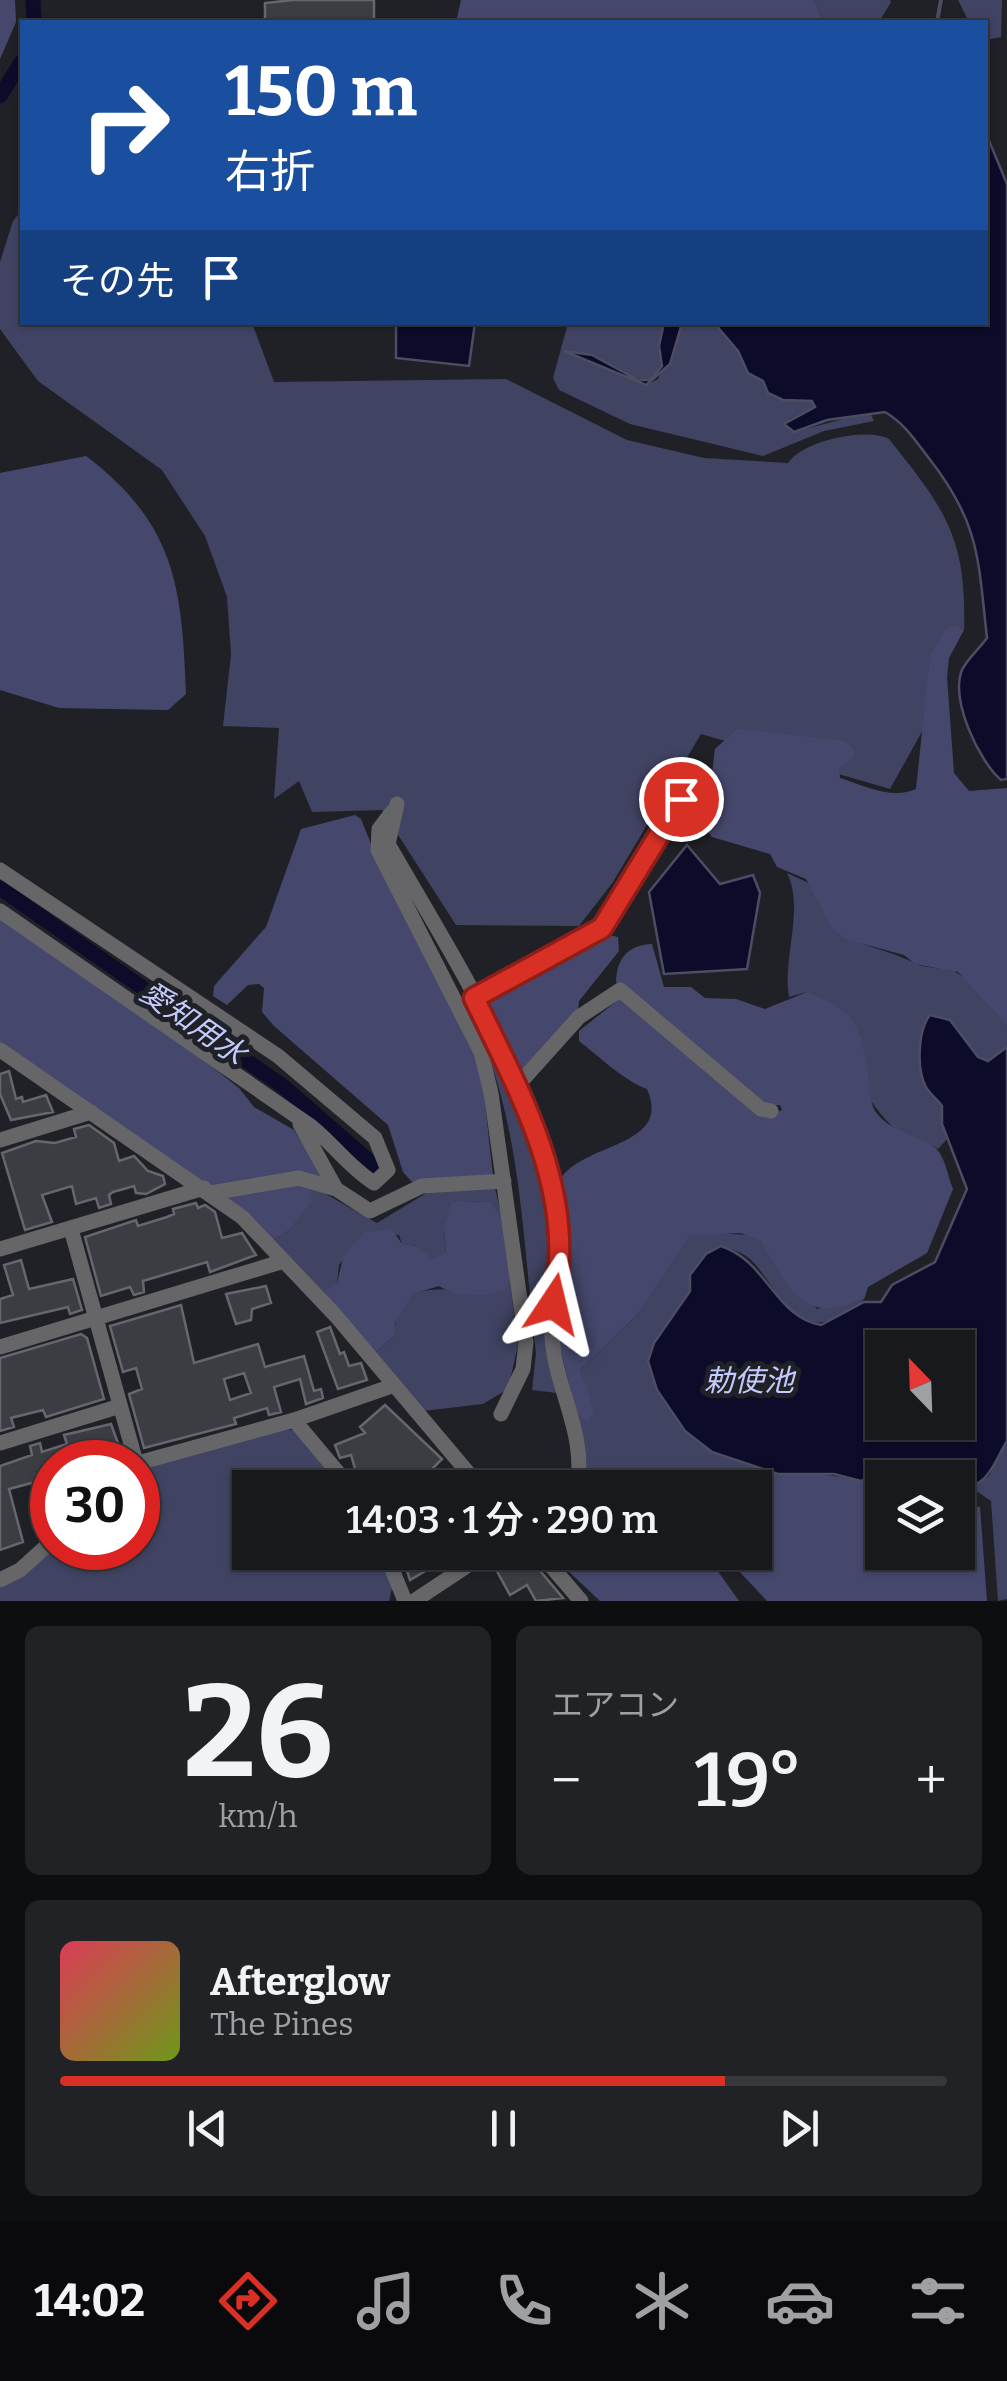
<!DOCTYPE html>
<html lang="ja">
<head>
<meta charset="utf-8">
<style>
	:root { --surface:#18191d; --page:#212226; --text:#f1f3f6; --muted:#9fa0a4; --line:#36383b; --accent:#d93025 }
	body { margin:0; font-family:Bitter,"Noto Sans JP",serif; background:var(--page); color:var(--text); height:100vh; display:flex; flex-direction:column; font-size:38px; white-space:nowrap }
	* { box-sizing:border-box; margin:0 }
	p { font-size:32px; color:var(--muted) }
	.icon { flex:none; width:55px; height:55px; fill:none; stroke:currentColor; stroke-width:2; stroke-linecap:round; stroke-linejoin:round }
	.map { position:relative; height:1601px; overflow:hidden }
	.panel { display:flex; flex-direction:column; gap:25px; padding:25px; background:#0d0e10; flex:1 }
	.panel>* { flex:none }
	.guide { position:absolute; left:20px; top:20px; width:968px; height:305px; border-radius:0px; box-shadow:0 2px 8px #0004,0 0 0 2px var(--line); background:#1a4fa0; color:#fff; overflow:hidden }
	.needle { width:65px; rotate:337deg }
	.tools { position:absolute; left:865px; top:1330px; display:grid; gap:20px }
	.tools a { display:grid; place-items:center; width:110px; height:110px; border-radius:0px; background:var(--surface); box-shadow:0 2px 8px #0004,0 0 0 2px var(--line); font-size:50px }
	.speed { position:absolute; left:30px; top:1440px; display:flex; gap:20px; font-size:50px; font-weight:700; text-align:center }
	.speed>* { display:grid; place-content:center; width:130px; height:130px; border-radius:50%; background:var(--surface); box-shadow:0 2px 8px #0004,0 0 0 2px var(--line); line-height:1 }
	.speed .limit { border:15px solid #d22; background:#fff; color:#111 }
	.pin { position:absolute; display:grid; place-items:center; width:85px; height:85px; color:#fff; margin:-42px; border:5px solid #fff; border-radius:50%; box-shadow:0 2px 10px #0007 }
	.me { position:absolute; width:110px; margin:-55px; rotate:10deg; stroke-linejoin:round; filter:drop-shadow(0 0 8px #0008) }
	.turn { display:flex; align-items:center; gap:35px; height:210px; padding:0 40px; font-size:45px }
	.turn .icon { width:130px; height:130px; stroke-width:2.5 }
	.turn b { display:block; font-size:70px; line-height:85px }
	.then { display:flex; align-items:center; height:95px; padding:0 40px; background:#0003; gap:20px; font-size:38px }
	.big { font-size:75px; font-weight:600; line-height:1.1 }
	.panel .card { flex:1; display:flex; flex-direction:column; justify-content:center; gap:15px; min-width:0; padding:0 35px; border-radius:15px; background:var(--page) }
	.panel .dial { align-items:center; gap:0 }
	.dial b { font-size:130px; line-height:1 }
	.song { display:flex; align-items:center; gap:30px }
	.cover { width:120px; height:120px; border-radius:15px; background:linear-gradient(135deg,hsl(350 70% 55%),hsl(80 70% 35%)) }
	.played { height:10px; border-radius:5px; background:linear-gradient(90deg,var(--accent) 75%,var(--line) 75%) }
	.keys { display:flex; justify-content:space-around; direction:ltr }
	.heat { display:flex; justify-content:space-between; align-items:center; font-size:55px; direction:ltr }
	.panel .tiles { flex:1; display:grid; gap:25px; grid-template-columns:1fr 1fr }
	.card:last-child { grid-column:span 2 }
	.trip { position:absolute; left:232px; top:1470px; width:540px; height:100px; border-radius:0px; background:var(--surface); box-shadow:0 2px 8px #0004,0 0 0 2px var(--line); font-weight:600; line-height:100px; text-align:center }
	.menu { display:flex; height:160px; justify-content:space-around; align-items:center; background:#0a0a0c; color:var(--muted) }
	.menu .icon { width:70px; height:70px }
	.menu .current { color:var(--accent) }
	.menu b { font-size:45px; color:var(--text) }
	.map>svg:first-child { display:block }
	.green { fill:#404362 }
	.forest { fill:#45486c }
	.water { fill:#0c0b29; stroke:#4c4c62; stroke-width:2.5; fill-rule:evenodd }
	.lines { fill:none; stroke-linecap:round; stroke-linejoin:round }
	.stream { stroke:#4c4c62; stroke-width:4 }
	.canal { stroke:#0c0b29; stroke-width:15 }
	.building { fill:#3c3d43; stroke:#66676e; stroke-width:2.5; fill-rule:evenodd }
	.street { stroke:#666669; stroke-width:15 }
	.route-casing { stroke:#8d1f18; stroke-width:25 }
	.route { stroke:#d93025; stroke-width:18 }
	.labels { text-anchor:middle; stroke-width:10; stroke-linejoin:round; paint-order:stroke }
	.water-label { font-size:30px; font-style:italic; fill:#c4cafe; stroke:#202127 }
</style>
</head>
<body>
<div class="map">
<svg width="1007" height="1601" viewBox="0 0 1007 1601">
	<rect width="100%" height="100%" fill="#202127"/>
	<!-- green -->
	<path class="green" d="M815,0H890L891,2L879,22H823Z
		M958,0H1002L1001,37L985,40V22H969Z
		M22,210V322L252,323L274,382L506,379L627,440L704,458L788,463C803,441 865,427 889,439C945,509 967,538 964,630L958,626L924,728L890,789L701,734L613,882L579,926L456,925L382,810L312,812L299,781L274,799L279,728L223,726L231,654L227,597L205,536L162,470L38,381L0,329V262L13,221Z
		M568,323H664L662,366L650,379C623,382 602,357 575,353L646,385L658,379L682,323H715L738,351L748,373L763,381L768,393L783,400L812,401L815,407L790,419L789,428L794,432L870,412L874,421L824,431L763,456L630,424L559,390L553,378Z
		M787,873L813,885C833,949 861,938 915,963C928,970 948,966 959,974C977,987 994,1007 1007,1025V1047L988,1061L978,1057L950,1020L925,1031L919,1053L926,1088L942,1107L948,1138L938,1149C926,1141 914,1141 903,1135C870,1115 829,1028 807,992L789,997C782,957 805,910 787,873Z
		M472,1002L535,1139L554,1213L557,1393L532,1390L536,1353C522,1238 522,1113 468,1008Z
		M310,1185L377,1223L428,1192L495,1188L507,1240L489,1202L460,1201L444,1228L446,1252L432,1260L418,1246L402,1244L399,1235L363,1233L339,1265L337,1284L328,1300L273,1240L288,1231Z
		M711,1233L751,1235L761,1241L817,1309L865,1297C860,1307 850,1310 840,1316C790,1342 779,1286 750,1259C742,1252 731,1249 721,1246L695,1267L690,1291L650,1351C648,1363 652,1369 656,1380C673,1440 726,1454 778,1474C744,1483 709,1465 677,1483L679,1487H581L576,1412L588,1400L580,1370L637,1315L683,1242L689,1236Z
		M510,1282L518,1345L508,1389L483,1404L423,1411L375,1353L397,1333C382,1259 493,1308 510,1282Z
		M281,1428L293,1430L343,1487L250,1488V1552L380,1553L392,1588L389,1601H0V1587L55,1548H138V1473L142,1469Z
		M1007,1441V1599L998,1601L991,1501L972,1488L989,1476Z"/>
	<!-- forest -->
	<path class="forest" d="M0,0H15L16,22L0,59Z
		M461,0H815L823,22H456Z
		M86,456C176,524 182,588 186,694L168,710L59,708L0,690V473Z
		M958,626L964,630L949,658L947,677L954,773L969,791L1007,788V1025L958,972L915,964L904,955L845,939L831,927L806,879L777,867L770,854L712,837L687,806L712,773L715,749L737,729L845,741L854,750V757L839,769L840,778C864,786 893,800 916,789L930,656L946,628Z
		M355,815L361,819L379,864L466,1029L482,1076L493,1176L412,1182L403,1172L388,1125L274,1026L262,1012L264,988L259,984L248,985L227,1005L213,996L214,986L266,927L301,829Z
		M0,917L183,1044L239,1088L254,1107L294,1130L328,1184L214,1189L0,1043Z
		M603,934L618,937L619,951L579,1001L578,1012L520,1078L482,1004L488,994Z
		M652,944L664,987H691L705,998L736,999L765,1009L807,992C859,1013 861,1027 869,1080C870,1089 870,1103 875,1111C891,1135 930,1137 939,1152C946,1162 948,1177 953,1189L927,1253L868,1287L865,1297C803,1329 788,1287 761,1241L741,1233L689,1236L637,1315L580,1370L594,1411L588,1422L576,1412L558,1340V1307L568,1255L560,1180C582,1142 673,1148 647,1089C623,1080 601,1058 579,1041V1031L623,996L770,1115L782,1110L780,1105L762,1106L616,982C617,958 628,945 652,944Z
		M310,1185L312,1201L288,1231L273,1240L221,1194L254,1186Z
		M460,1201L490,1202C509,1221 508,1257 510,1282L505,1290C478,1296 464,1300 439,1286L412,1294L395,1322L397,1333L375,1353L328,1300L325,1291L337,1284L343,1257L363,1233L392,1229L402,1244L418,1246L432,1259L446,1252L444,1228L451,1203Z
		M694,1473C749,1477 808,1468 861,1481L869,1476L872,1494L882,1496V1552H958V1504L980,1507L987,1601H767L722,1553L755,1552V1488L679,1487L680,1478Z
		M549,1553H705L739,1601H600Z"/>
	<!-- water -->
	<path class="water" d="M985,131L1007,184V779L1001,780C979,761 950,700 962,670C967,659 980,648 987,638C978,558 980,523 928,457C915,440 904,423 885,412L827,420L794,432L784,424L815,407L812,401L783,400L768,393L763,381L748,373L738,351L715,324L985,322Z
		M396,323H475L469,366L396,358Z
		M664,323H682L670,364L646,385L564,351L592,355L638,380H650L662,366L659,346Z
		M687,845L720,884L753,875L760,893L747,969L664,974L649,892Z
		M930,1015L950,1020L978,1057L988,1061L1007,1047V1441C993,1464 989,1487 958,1489V1478L870,1476L861,1481L834,1474H778L712,1452L685,1431L657,1390L648,1361L654,1343L690,1291V1275L706,1254L721,1246C768,1262 775,1317 821,1325L864,1302H881L892,1285L935,1262L967,1189L942,1124V1106C938,1100 930,1094 926,1087C916,1069 918,1030 930,1015ZM882,1348H958V1422H882Z"/>
	<g class="lines">
		<!-- stream -->
		<path class="stream" d="M937,22L941,0"/>
		<!-- canal -->
		<path class="canal" d="M33,0L34,22
			M0,96L22,61
			M0,888L284,1087L377,1168"/>
	</g>
	<!-- building -->
	<path class="building" d="M293,0H374V22H265V3Z
		M9,1071L16,1099L22,1097L23,1102L46,1095L53,1112L11,1120L0,1094V1074Z
		M89,1125L114,1143L119,1161L134,1156L148,1171L163,1176L165,1184L146,1194L136,1193L134,1186L113,1192L109,1195L111,1204L99,1208L96,1198L76,1204L72,1186L42,1195L52,1222L25,1230L2,1153L36,1141L55,1143L76,1137L74,1129Z
		M196,1203L198,1208L205,1205L215,1212L222,1238L242,1233L256,1255L210,1272L207,1262L143,1281L144,1292L134,1295L130,1287L101,1296L85,1237L136,1220L138,1226L167,1217L174,1214L173,1209Z
		M21,1260L29,1289L73,1279L82,1310L70,1314L68,1307L0,1323V1299L13,1295L4,1265Z
		M266,1286L271,1303L252,1309L251,1320L236,1324L226,1294Z
		M181,1305L194,1363L258,1344L265,1367L304,1356L314,1391L321,1389L323,1398L306,1404L300,1379L274,1387L281,1412L269,1415L267,1408L234,1418L236,1424L144,1448L129,1394L142,1389L136,1368L123,1372L110,1326ZM244,1373L251,1393L230,1400L224,1379Z
		M330,1327L340,1354L344,1352L349,1366L361,1363L367,1380L338,1389L317,1332Z
		M81,1334L87,1338L104,1399L46,1417L43,1410L11,1418L14,1427L0,1431V1358Z
		M385,1405L442,1459L433,1468L446,1482L439,1488H366L358,1479L351,1455L340,1458L335,1445L365,1433L360,1427Z
		M111,1424L119,1446L113,1447L117,1462H52V1517L39,1481L9,1489L23,1542L0,1550V1466L32,1455L30,1446L40,1443L42,1452L67,1444L64,1435Z
		M401,1552H457L410,1580Z
		M514,1552H523L532,1568L536,1566L563,1598L536,1601L527,1585L510,1595L493,1564Z"/>
	<g class="lines">
		<!-- street -->
		<path class="street" d="M397,804L388,844C451,953 536,1086 558,1210C567,1259 545,1305 554,1354C562,1400 586,1440 577,1488
			M392,812L379,829L378,850L481,1052L491,1093L526,1342L523,1369L501,1414
			M0,870L278,1056L375,1138L388,1170L374,1183C349,1167 334,1145 312,1127L0,911
			M474,998L602,928L693,779
			M0,1050L242,1217L336,1316L481,1488
			M517,1086L579,1017L620,990L761,1109L771,1111
			M300,1124L336,1189
			M0,1140L91,1112
			M211,1193L299,1178L336,1189L370,1211L422,1186L504,1181
			M71,1229L136,1462
			M0,1249L204,1188
			M0,1347L284,1261
			M294,1420L351,1488
			M0,1443L117,1407
			M138,1463L294,1420L392,1386
			M385,1552L405,1601
			M539,1552L581,1601
			M0,1580L20,1570L52,1541
			M414,1601L488,1552"/>
	</g>
	<g class="lines">
		<!-- route casing -->
		<g class="route-casing">
			<path id="route" d="M553,1304C579,1196 520,1093 474,998L602,928L681,799"/>
		</g>
		<!-- route -->
		<use href="#route" class="route"/>
	</g>
	<g class="labels">
		<!-- water labels -->
		<g class="water-label">
			<text transform="translate(193 1023) rotate(35)" y="10">愛知用水</text>
			<text x="749" y="1391">勅使池</text>
		</g>
	</g>
</svg>
<div class="tools">
<a><svg class="needle" viewBox="-14 -14 28 28"><path d="M0-13l5 13h-10z" fill="#e53935"/><path d="M0 13l5-13h-10z" fill="#9fa0a4"/></svg></a>
<a><svg class="icon" aria-label="layers" viewBox="0 0 24 24"><path d="M12 4l9 5-9 5-9-5zM3 14l9 5 9-5"/></svg></a>
</div>
<div class="speed"><div class="limit">30</div></div>
<div class="pin" style="left:681px;top:799px;background:#d93025"><svg class="icon" aria-label="arrive" viewBox="0 0 24 24"><path d="M6 21V4h12l-3 4 3 4H6"/></svg></div>
<svg class="me" style="left:553px;top:1304px" viewBox="-20 -20 40 40"><path d="M0-17L14 15 0 8-14 15z" fill="#d93025" stroke="#fff" stroke-width="4"/></svg>
<div class="trip">14:03 · 1 分 · 290 m</div>
<div class="guide">
<div class="turn"><svg class="icon" aria-label="right" viewBox="0 0 24 24"><path d="M7 20v-9h11M14 6l5 5-5 5"/></svg><div><b>150 m</b>右折</div></div>
<div class="then">その先<svg class="icon" aria-label="arrive" viewBox="0 0 24 24"><path d="M6 21V4h12l-3 4 3 4H6"/></svg></div>
</div>
</div>
<section class="panel">
<div class="tiles">
<div class="card dial"><b>26</b><p>km/h</p></div>
<div class="card"><p>エアコン</p>
<div class="heat"><a>−</a><b class="big">19°</b><a>+</a></div>
</div>
<div class="card">
<div class="song"><i class="cover"></i><div><b>Afterglow</b><p>The Pines</p></div></div>
<div class="played"></div>
<div class="keys"><svg class="icon" aria-label="previous" viewBox="0 0 24 24"><path d="M18 5L8 12l10 7zM5 5v14"/></svg><svg class="icon" aria-label="pause" viewBox="0 0 24 24"><path d="M8 5v14M16 5v14"/></svg><svg class="icon" aria-label="next" viewBox="0 0 24 24"><path d="M6 5l10 7-10 7zM19 5v14"/></svg></div>
</div>
</div>
</section>
<nav class="menu">
<b>14:02</b>
<svg class="icon current" aria-label="directions" viewBox="0 0 24 24"><path d="M12 3l9 9-9 9-9-9zM9 14v-3h6M13 9l2 2-2 2"/></svg>
<svg class="icon" aria-label="music" viewBox="0 0 24 24"><path d="M9 18V5l10-2v13"/><circle cx="6" cy="18" r="3"/><circle cx="16" cy="16" r="3"/></svg>
<svg class="icon" aria-label="phone" viewBox="0 0 24 24"><path d="M5 4h4l2 5-3 2q2 4 5 5l2-3 5 2v4C11 20 4 13 5 4z"/></svg>
<svg class="icon" aria-label="climate" viewBox="0 0 24 24"><path d="M12 3v18M4 7l16 10M4 17L20 7"/></svg>
<svg class="icon" aria-label="car" viewBox="0 0 24 24"><path d="M5 17H2v-5l4-1 3-4h7l3 4 3 1v5h-3M9 17h6M6 11h13"/><circle cx="7" cy="17" r="2"/><circle cx="17" cy="17" r="2"/></svg>
<svg class="icon" aria-label="filters" viewBox="0 0 24 24"><path d="M4 7h16M4 17h16"/><circle cx="9" cy="7" r="2"/><circle cx="15" cy="17" r="2"/></svg>
</nav>
</body>
</html>
